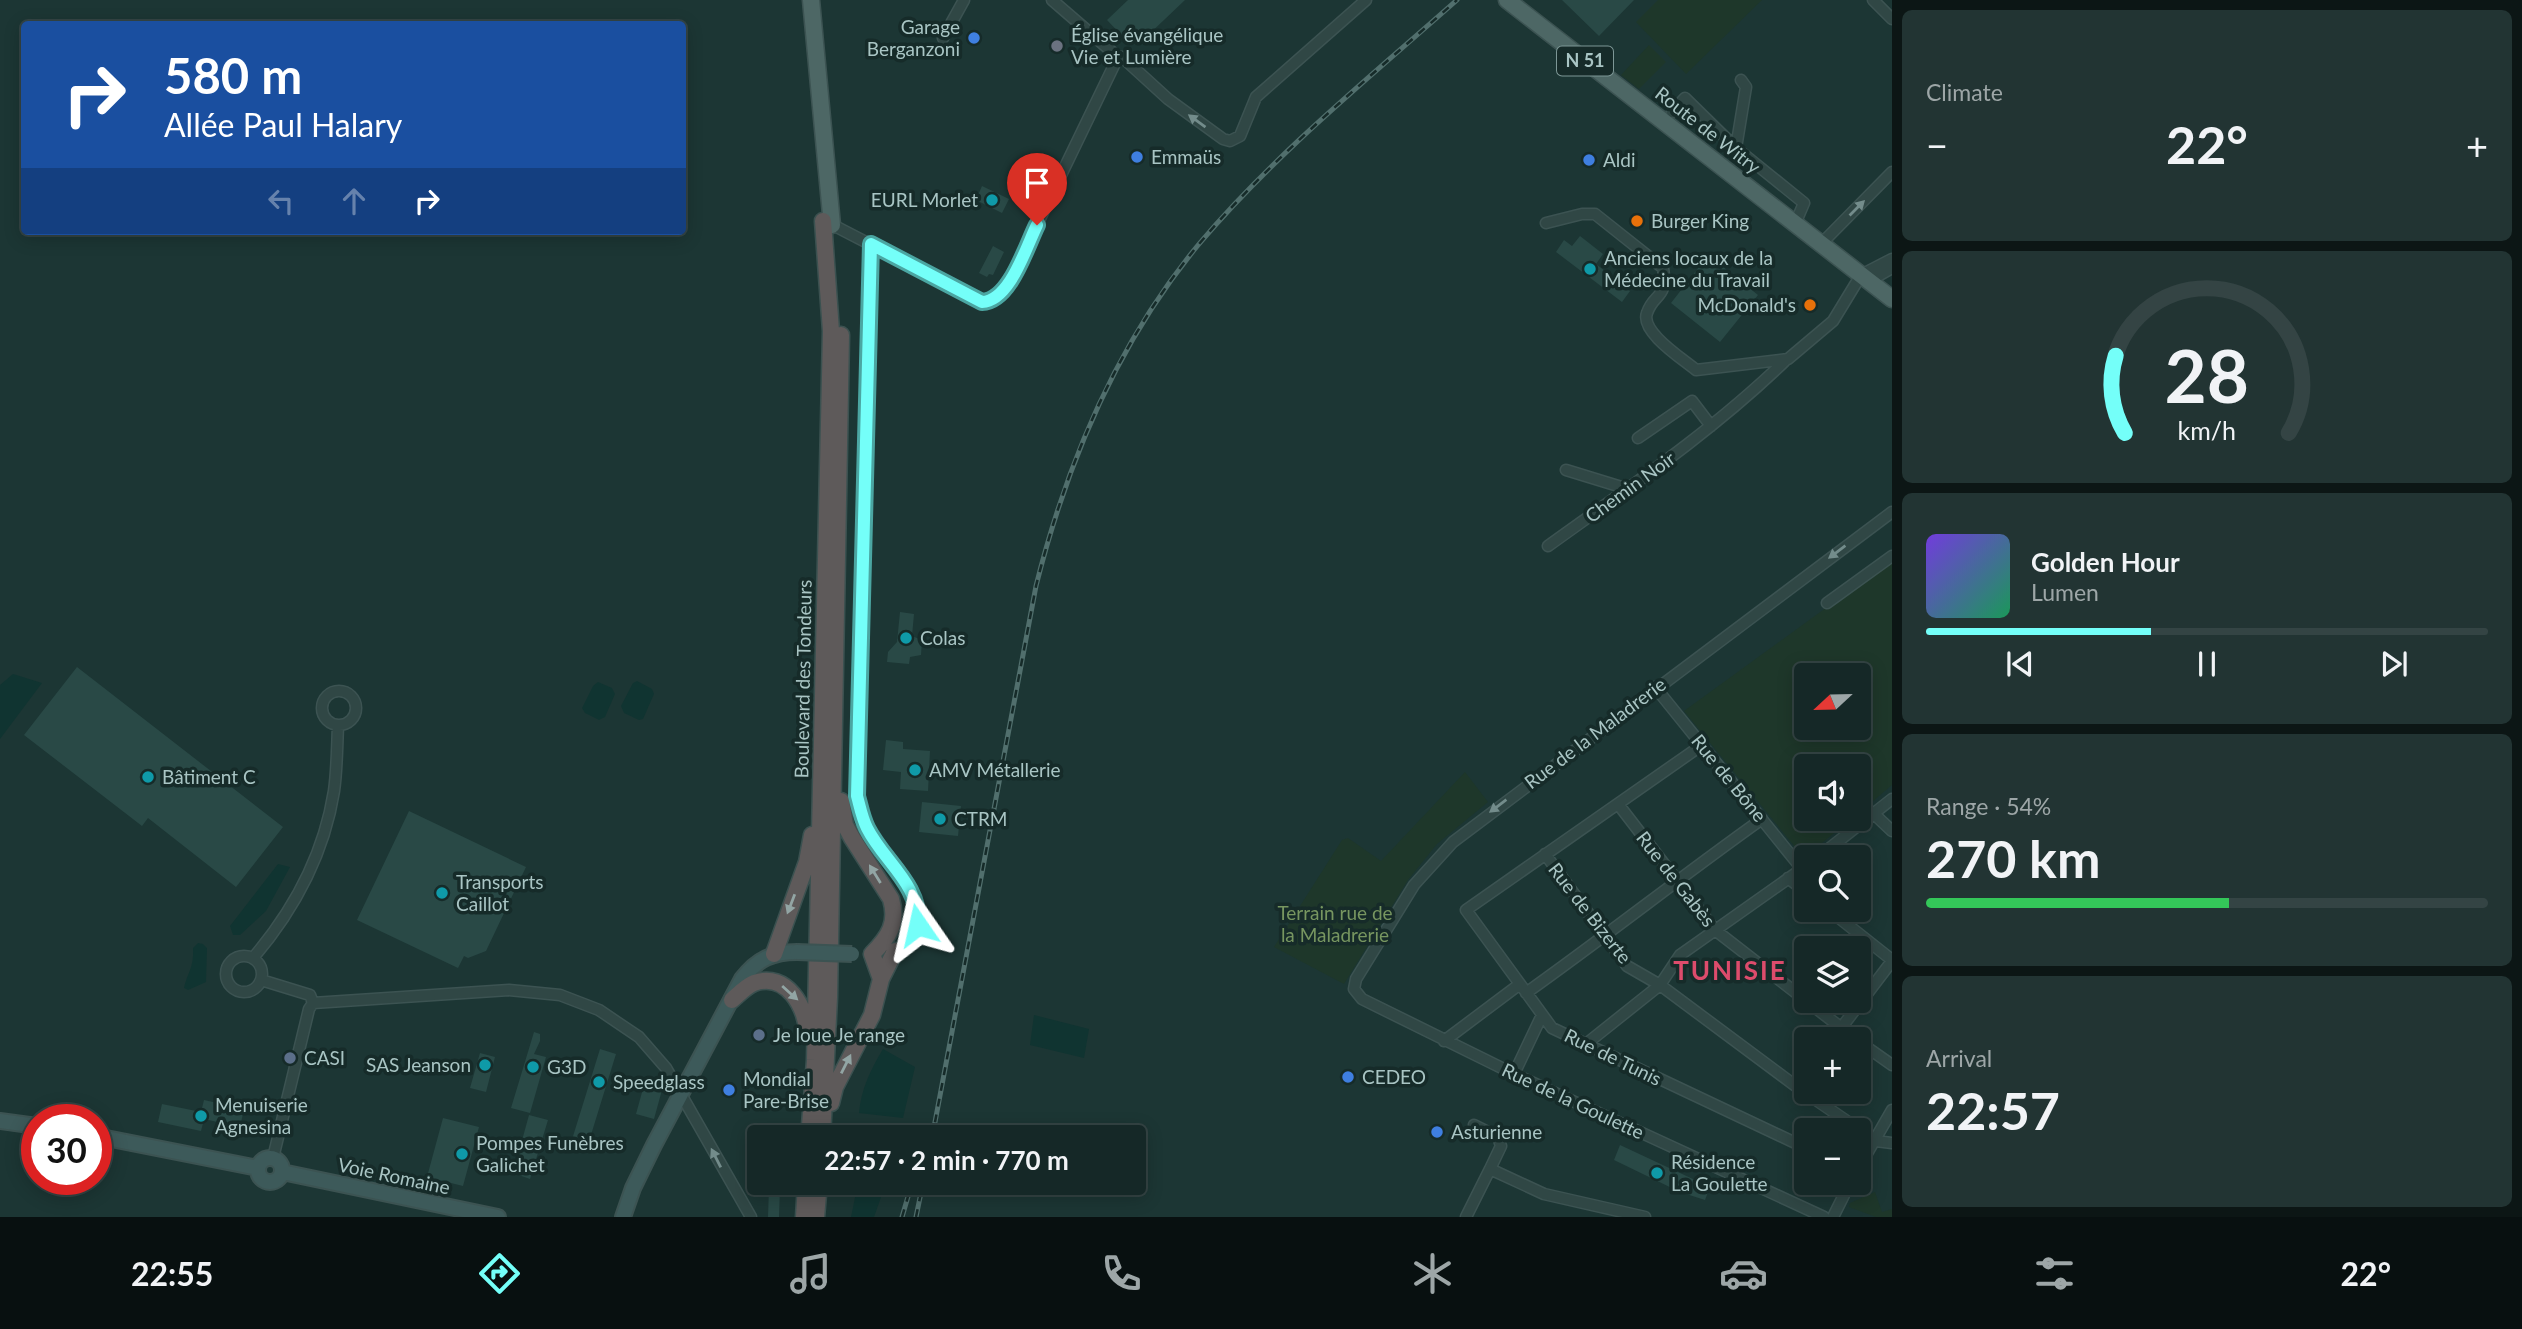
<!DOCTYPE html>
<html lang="en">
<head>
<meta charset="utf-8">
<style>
	:root { --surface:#152827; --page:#223433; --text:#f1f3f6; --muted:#9da6a7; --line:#344444; --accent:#74fff9 }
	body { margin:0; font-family:Lato,sans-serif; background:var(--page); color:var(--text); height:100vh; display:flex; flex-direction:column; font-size:26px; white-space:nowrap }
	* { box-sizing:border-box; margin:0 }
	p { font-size:23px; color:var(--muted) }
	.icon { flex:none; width:38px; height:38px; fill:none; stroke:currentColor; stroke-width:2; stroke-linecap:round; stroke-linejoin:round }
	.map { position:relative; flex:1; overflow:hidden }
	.details { display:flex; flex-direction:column; gap:10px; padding:10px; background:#0c1615; width:630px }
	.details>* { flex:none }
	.guide { position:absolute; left:21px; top:21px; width:665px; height:214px; border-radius:7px; box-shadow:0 4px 18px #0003,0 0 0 2px var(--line); background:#1a4fa0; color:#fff; overflow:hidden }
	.needle { width:46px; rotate:248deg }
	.fabs { position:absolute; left:1794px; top:663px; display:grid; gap:14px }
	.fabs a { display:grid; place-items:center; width:77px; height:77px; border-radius:7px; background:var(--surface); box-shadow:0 4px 18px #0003,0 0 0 2px var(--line); font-size:35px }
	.speed { position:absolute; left:21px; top:1104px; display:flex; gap:14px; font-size:35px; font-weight:700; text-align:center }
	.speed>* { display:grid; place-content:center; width:91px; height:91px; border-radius:50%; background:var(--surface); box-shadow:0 4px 18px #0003,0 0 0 2px var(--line); line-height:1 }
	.speed .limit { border:10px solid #d22; background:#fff; color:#111 }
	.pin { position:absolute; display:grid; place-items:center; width:60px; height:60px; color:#fff; margin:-72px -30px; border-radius:50% 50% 50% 0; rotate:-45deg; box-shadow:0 0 7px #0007 }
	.pin .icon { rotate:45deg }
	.me { position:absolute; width:77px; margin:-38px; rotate:349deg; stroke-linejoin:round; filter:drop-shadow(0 0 5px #0008) }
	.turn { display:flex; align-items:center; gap:24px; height:147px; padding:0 28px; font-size:32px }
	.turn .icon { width:91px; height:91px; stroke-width:2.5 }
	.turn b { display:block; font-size:49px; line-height:60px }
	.lanes { display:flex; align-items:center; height:66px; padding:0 28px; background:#0003; justify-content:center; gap:35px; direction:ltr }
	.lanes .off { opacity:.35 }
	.big { font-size:52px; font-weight:700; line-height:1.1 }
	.details .widget { flex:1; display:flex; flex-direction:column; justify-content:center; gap:10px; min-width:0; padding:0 24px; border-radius:10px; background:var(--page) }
	.details .dial { align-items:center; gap:0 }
	.dial svg { height:182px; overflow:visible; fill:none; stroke:var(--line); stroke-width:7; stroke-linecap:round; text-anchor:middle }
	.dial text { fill:var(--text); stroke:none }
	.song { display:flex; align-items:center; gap:21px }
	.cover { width:84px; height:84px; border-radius:10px; background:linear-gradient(135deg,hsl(260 70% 55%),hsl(150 70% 35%)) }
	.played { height:7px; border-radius:4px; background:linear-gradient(90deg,var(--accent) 40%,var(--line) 40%) }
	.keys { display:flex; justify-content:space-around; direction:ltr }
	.heat { display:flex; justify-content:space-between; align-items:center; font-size:38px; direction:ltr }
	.charge { height:10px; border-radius:5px; background:linear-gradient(90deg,#34c759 54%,var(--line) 0) }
	.trip { position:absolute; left:747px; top:1125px; width:399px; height:70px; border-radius:7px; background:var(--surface); box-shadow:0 4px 18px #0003,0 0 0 2px var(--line); font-weight:700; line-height:70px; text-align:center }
	.tabs { display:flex; height:112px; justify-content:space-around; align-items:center; background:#081010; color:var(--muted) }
	.tabs .icon { width:49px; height:49px }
	.tabs .current { color:var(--accent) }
	.tabs b { font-size:32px; color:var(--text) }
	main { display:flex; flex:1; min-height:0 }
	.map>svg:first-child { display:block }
	.green { fill:#1e372a; fill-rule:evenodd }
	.water { fill:#103431 }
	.building { fill:#294946 }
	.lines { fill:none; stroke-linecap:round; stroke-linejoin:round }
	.minor-casing { stroke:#3c5352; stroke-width:13 }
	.secondary-casing { stroke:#3c5352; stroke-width:18 }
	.primary-casing { stroke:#3c5352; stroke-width:19 }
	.trunk-casing { stroke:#3b5150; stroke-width:19 }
	.minor { stroke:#304745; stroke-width:10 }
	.secondary { stroke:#3d5a5a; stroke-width:14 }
	.primary { stroke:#4d6765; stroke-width:16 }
	.trunk { stroke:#5e5a5a; stroke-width:16 }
	.rail-casing { stroke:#516f6d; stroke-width:5 }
	.rail { stroke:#162b29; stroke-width:2.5; stroke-dasharray:8; stroke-linecap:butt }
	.secondary-bridge-casing { stroke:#3c5352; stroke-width:18; stroke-linecap:butt }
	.secondary-bridge { stroke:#3d5a5a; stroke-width:14 }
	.oneway { fill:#738c8b }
	.oneway2 { fill:#92a5a4 }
	.route-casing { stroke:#4ba6a2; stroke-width:18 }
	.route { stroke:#74fff9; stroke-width:12 }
	.shop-dot { fill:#3f7fe0; stroke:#162b29; stroke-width:2.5 }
	.worship-dot { fill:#6b7280; stroke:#162b29; stroke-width:2.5 }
	.culture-dot { fill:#0f9aa8; stroke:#162b29; stroke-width:2.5 }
	.food-dot { fill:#e8710a; stroke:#162b29; stroke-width:2.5 }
	.service-dot { fill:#5c6f8a; stroke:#162b29; stroke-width:2.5 }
	.labels { text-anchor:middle; stroke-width:7; stroke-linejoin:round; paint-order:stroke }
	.shield { fill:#162b29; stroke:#7d9796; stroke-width:2 }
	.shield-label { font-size:18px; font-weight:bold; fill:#a9c5c4 }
	.poi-label { font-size:19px; fill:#a9c5c4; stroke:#162b29; text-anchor:start }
	.street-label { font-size:19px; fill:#a9c5c4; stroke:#162b29 }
	.park-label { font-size:19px; fill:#779660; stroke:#162b29 }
	.district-label { font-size:26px; font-weight:bold; letter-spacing:2px; fill:#dd4c6c; stroke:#162b29 }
</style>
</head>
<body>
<main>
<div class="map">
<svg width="1892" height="1217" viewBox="0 0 1892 1217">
	<rect width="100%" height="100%" fill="#1c3634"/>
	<!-- green -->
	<path class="green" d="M1658,0H1762L1686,74L1636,22Z
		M1649,45L1666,62L1639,89L1621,75Z
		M1892,560V785L1859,813L1858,766H1806V819H1851L1804,858L1684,711ZM1806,676H1858V728H1806Z
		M1465,772L1488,802L1437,844L1408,880L1344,984L1274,947L1342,840L1348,838L1381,861Z
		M1875,1192L1882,1212L1892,1209V1217H1876L1849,1207L1850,1203Z"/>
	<!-- water -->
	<path class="water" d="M13,674L42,683L0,739V685Z
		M637,681L652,689L654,694L643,719L639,720L624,713L621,706L633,683Z
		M598,682L612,688L615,694L605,717L599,720L585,713L582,708L593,686Z
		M278,864L290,867L266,911L240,935H233L230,926Z
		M198,943L203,944L207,948L206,982L188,990L184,988C188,971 194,968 193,948Z
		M1034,1015L1089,1029L1084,1058L1030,1045Z
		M883,1049L915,1067L903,1118L859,1113C861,1089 871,1069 883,1049Z
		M858,1183H886L874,1217H851Z"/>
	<!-- building -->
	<path class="building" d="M1128,0H1185L1144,39L1135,29L1125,39L1107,20Z
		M1562,0H1634L1599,36Z
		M982,186L1009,199L1002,213L976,200Z
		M1580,236L1603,254L1596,264L1630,291L1622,302L1556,252L1564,240L1572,246Z
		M993,246L1004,252L993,275L989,274L987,277L979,273Z
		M1706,258L1721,270L1723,267L1758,295L1720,342L1671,303Z
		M900,612L914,614L912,636L922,640L921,655L910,657L909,664L887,662L888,652L897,642Z
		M77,667L283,827L236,887L148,818L142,826L24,735Z
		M886,740L903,742V749L930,751L928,791L900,789L901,772L883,770Z
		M922,802L961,806L958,836L919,832Z
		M409,811L526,867L486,951L468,958L464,956L458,968L357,920Z
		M534,1032L540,1034V1041L534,1054L546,1057L530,1113L511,1108Z
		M600,1049L616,1054L586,1151L570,1146Z
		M480,1053L495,1057L486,1092L470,1088Z
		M644,1085L662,1090L654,1119L636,1114Z
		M204,1100L244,1109L240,1127L204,1119L201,1131L158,1122L162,1104L201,1112Z
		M529,1115L548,1120L530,1179L513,1173Z
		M443,1118L479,1127L463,1186L427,1177Z
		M1620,1145L1710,1187L1705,1200L1680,1192L1614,1160Z
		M769,1187H780L779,1217H768Z"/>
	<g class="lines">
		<!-- minor casing -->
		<g class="minor-casing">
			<path id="minor" d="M1052,0L1118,57H1122L1168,99L1223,139L1230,141L1240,136L1256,97L1366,0
				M1873,0L1892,19
				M943,38L964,0
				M1672,112L1685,98L1736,148L1804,203L1795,224
				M1736,148L1746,87L1741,80
				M827,222L982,302L997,298L1006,289L1118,57
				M1546,223L1582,214H1595L1663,268C1668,300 1654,292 1647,313C1640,332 1683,359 1696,370L1788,359L1833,321L1861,275L1892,259
				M871,244L857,796C860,808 863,822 870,832C889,860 932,897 915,933C910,943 900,950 890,953
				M1821,244L1892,172
				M1869,281L1892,268
				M1638,438L1692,401L1711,426
				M1566,470L1628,489
				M1548,546C1630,487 1714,430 1787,359
				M1827,603L1892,556
				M1655,687L1802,869
				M322 708a17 17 0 1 1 34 0a17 17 0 1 1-34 0Z
				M1702,745L1466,910L1552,1028L1806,1148
				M1618,804L1715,930L1857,1040
				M1874,814L1892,831
				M1545,854L1627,966L1660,985L1797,1087L1876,1141L1892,1143
				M1817,858L1892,799
				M1788,878L1806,892
				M1829,910L1892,960
				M226 974a18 18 0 1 1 36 0a18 18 0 1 1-36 0Z
				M253,958C294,910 324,854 334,791C337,770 337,747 338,726
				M261,980L310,995L313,1003
				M1526,993C1606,936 1682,876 1762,819
				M313,1003L509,990L560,995L599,1010L639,1037L666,1068L751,1217
				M1832,1040L1892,961
				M1444,1041L1520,984
				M1858,1041L1892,1065
				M1586,1044L1660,985L1680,955L1806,866
				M1514,1074L1542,1015
				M1797,1087L1806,1075
				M1474,1125L1498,1137L1501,1146L1490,1169
				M273,1158L309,1009L313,1003
				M1858,1169L1892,1110
				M1466,1217L1490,1169L1544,1194L1645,1217
				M1824,1217L1514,1074L1362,999L1354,989L1356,979L1414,885L1453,842L1892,512
				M1833,1217L1850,1183"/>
		</g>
		<!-- secondary casing -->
		<g class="secondary-casing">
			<path id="secondary" d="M0,1121L37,1126
				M96,1136L258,1168
				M258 1170a12 12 0 1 1 24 0a12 12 0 1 1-24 0Z
				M282,1172L498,1217
				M623,1217L633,1188L654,1145L742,979C757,959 773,952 797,952"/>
		</g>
		<!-- primary casing -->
		<g class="primary-casing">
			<path id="primary" d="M811,0L832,225
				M1507,0L1892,299"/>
		</g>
		<!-- trunk casing -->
		<g class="trunk-casing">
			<path id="trunk" d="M841,801L845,825L852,838L891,899C898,923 889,937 872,954L881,979
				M774,954L807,862L812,835
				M732,1000C739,994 745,987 754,983C787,971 807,1008 808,1036
				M831,1103L835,1087L872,1015L881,979L895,951
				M809,1138L815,1060L831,331L823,221
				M822,1138L829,997L841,335
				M804,1217L806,1183
				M816,1217L819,1183"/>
		</g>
		<!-- minor -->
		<use href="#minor" class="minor"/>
		<!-- secondary -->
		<use href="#secondary" class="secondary"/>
		<!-- primary -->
		<use href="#primary" class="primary"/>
		<!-- trunk -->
		<use href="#trunk" class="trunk"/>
		<!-- rail casing -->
		<g class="rail-casing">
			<path id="rail" d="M932,1138L1036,586C1067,462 1117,343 1199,244C1275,154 1369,78 1457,0
				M902,1217L912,1183
				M916,1217L923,1183"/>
		</g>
		<!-- rail -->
		<use href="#rail" class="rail"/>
		<!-- secondary-bridge casing -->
		<g class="secondary-bridge-casing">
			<path id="secondary-bridge" d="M797,952L852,954"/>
		</g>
		<!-- secondary-bridge -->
		<use href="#secondary-bridge" class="secondary-bridge"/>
	</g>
	<!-- one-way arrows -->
	<defs><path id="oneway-solid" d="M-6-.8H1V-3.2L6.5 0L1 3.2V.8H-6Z" transform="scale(1.75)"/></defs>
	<g class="oneway">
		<use href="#oneway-solid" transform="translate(1197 121) rotate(-144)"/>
		<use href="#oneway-solid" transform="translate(1857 208) rotate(-45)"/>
		<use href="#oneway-solid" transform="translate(1837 552) rotate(143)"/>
		<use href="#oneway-solid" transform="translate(1498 806) rotate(143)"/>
		<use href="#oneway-solid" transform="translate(716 1158) rotate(-117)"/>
	</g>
	<g class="oneway2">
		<use href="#oneway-solid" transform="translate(875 874) rotate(-122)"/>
		<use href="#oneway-solid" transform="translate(791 904) rotate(111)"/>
		<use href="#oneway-solid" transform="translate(790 993) rotate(42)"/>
		<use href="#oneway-solid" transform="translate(846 1064) rotate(-63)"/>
	</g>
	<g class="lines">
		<!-- route casing -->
		<g class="route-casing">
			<path id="route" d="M918,925C920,884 884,862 867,828C862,818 860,807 857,796L871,244L982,302C1010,301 1026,247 1037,225"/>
		</g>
		<!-- route -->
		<use href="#route" class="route"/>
	</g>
	<!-- markers -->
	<g class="shop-dot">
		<circle cx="974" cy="38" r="7"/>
		<circle cx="1137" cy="157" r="7"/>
		<circle cx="1589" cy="160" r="7"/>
		<circle cx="1348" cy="1077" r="7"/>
		<circle cx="729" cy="1090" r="7"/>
		<circle cx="1437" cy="1132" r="7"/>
	</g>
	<circle class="worship-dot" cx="1057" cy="46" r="7"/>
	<g class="culture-dot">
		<circle cx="992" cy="200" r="7"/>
		<circle cx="1590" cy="269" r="7"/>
		<circle cx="906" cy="638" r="7"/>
		<circle cx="915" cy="770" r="7"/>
		<circle cx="148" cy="777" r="7"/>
		<circle cx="940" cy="819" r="7"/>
		<circle cx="442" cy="893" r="7"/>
		<circle cx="485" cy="1065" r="7"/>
		<circle cx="533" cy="1067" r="7"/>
		<circle cx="599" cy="1082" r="7"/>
		<circle cx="201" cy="1116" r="7"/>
		<circle cx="462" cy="1154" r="7"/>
		<circle cx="1657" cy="1173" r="7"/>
	</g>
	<g class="food-dot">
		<circle cx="1637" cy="221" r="7"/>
		<circle cx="1810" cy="305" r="7"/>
	</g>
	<g class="service-dot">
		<circle cx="759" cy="1035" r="7"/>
		<circle cx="290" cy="1058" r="7"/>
	</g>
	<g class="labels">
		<!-- shield labels -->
		<rect class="shield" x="1557" y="46.5" width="56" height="29" rx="5"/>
		<g class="shield-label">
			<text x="1585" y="67">N 51</text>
		</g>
		<!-- poi labels -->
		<g class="poi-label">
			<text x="960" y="34" text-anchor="end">Garage<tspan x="960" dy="22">Berganzoni</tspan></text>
			<text x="1071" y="42">Église évangélique<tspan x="1071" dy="22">Vie et Lumière</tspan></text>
			<text x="1151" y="164">Emmaüs</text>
			<text x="1603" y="167">Aldi</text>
			<text x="978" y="207" text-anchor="end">EURL Morlet</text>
			<text x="1651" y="228">Burger King</text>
			<text x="1604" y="265">Anciens locaux de la<tspan x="1604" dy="22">Médecine du Travail</tspan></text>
			<text x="1796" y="312" text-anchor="end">McDonald's</text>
			<text x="920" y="645">Colas</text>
			<text x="929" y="777">AMV Métallerie</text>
			<text x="162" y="784">Bâtiment C</text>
			<text x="954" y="826">CTRM</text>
			<text x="456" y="889">Transports<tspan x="456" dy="22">Caillot</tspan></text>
			<text x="773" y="1042">Je loue Je range</text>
			<text x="304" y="1065">CASI</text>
			<text x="471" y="1072" text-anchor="end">SAS Jeanson</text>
			<text x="547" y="1074">G3D</text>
			<text x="1362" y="1084">CEDEO</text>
			<text x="743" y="1086">Mondial<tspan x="743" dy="22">Pare-Brise</tspan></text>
			<text x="613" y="1089">Speedglass</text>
			<text x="215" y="1112">Menuiserie<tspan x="215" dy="22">Agnesina</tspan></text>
			<text x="1451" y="1139">Asturienne</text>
			<text x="476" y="1150">Pompes Funèbres<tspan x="476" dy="22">Galichet</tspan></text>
			<text x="1671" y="1169">Résidence<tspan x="1671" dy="22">La Goulette</tspan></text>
		</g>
		<!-- street labels -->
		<g class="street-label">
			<text transform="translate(1708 130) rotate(38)" y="7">Route de Witry</text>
			<text transform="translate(1630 487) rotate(-36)" y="7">Chemin Noir</text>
			<text transform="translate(803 679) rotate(-89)" y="7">Boulevard des Tondeurs</text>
			<text transform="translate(1595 733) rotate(-37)" y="7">Rue de la Maladrerie</text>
			<text transform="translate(1729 778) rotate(51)" y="7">Rue de Bône</text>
			<text transform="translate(1676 879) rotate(52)" y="7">Rue de Gabès</text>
			<text transform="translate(1590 913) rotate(52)" y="7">Rue de Bizerte</text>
			<text transform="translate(1613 1057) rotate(26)" y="7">Rue de Tunis</text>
			<text transform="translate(1573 1101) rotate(25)" y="7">Rue de la Goulette</text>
			<text transform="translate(394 1176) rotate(12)" y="7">Voie Romaine</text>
		</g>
		<!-- park labels -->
		<g class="park-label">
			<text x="1335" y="920">Terrain rue de<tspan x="1335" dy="22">la Maladrerie</tspan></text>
		</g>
		<!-- district labels -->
		<g class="district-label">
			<text x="1730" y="980">TUNISIE</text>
		</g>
	</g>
</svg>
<div class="fabs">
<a><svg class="needle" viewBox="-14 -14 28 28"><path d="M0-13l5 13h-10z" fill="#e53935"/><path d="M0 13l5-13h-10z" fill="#9da6a7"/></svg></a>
<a><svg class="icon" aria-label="sound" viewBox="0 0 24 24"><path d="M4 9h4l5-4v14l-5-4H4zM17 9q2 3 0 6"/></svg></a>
<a><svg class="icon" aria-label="search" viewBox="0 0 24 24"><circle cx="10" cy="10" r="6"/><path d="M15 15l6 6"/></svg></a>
<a><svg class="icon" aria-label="layers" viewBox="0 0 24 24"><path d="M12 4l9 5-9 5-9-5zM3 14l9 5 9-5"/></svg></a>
<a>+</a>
<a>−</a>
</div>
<div class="speed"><div class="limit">30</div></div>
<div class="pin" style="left:1037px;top:225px;background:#d93025"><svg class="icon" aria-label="arrive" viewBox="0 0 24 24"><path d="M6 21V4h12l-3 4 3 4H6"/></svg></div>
<svg class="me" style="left:918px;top:925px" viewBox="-20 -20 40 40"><path d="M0-17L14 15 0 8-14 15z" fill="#74fff9" stroke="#fff" stroke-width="4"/></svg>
<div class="trip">22:57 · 2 min · 770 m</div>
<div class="guide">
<div class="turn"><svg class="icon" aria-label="right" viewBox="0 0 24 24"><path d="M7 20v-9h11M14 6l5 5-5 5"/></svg><div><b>580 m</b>Allée Paul Halary</div></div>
<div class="lanes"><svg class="icon off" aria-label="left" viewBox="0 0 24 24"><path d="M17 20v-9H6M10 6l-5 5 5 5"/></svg><svg class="icon off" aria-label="ahead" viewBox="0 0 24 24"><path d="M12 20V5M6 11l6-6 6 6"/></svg><svg class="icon" aria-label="right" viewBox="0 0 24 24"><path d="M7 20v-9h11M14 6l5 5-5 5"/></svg></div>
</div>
</div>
<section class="details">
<div class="widget"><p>Climate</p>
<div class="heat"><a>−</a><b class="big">22°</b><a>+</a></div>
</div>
<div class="widget dial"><svg viewBox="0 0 100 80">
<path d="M14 69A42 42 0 1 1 86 69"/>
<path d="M14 69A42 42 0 0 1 10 35" stroke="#74fff9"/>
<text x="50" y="56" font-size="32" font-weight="700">28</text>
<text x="50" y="72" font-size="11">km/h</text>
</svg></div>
<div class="widget">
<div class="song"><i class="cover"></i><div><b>Golden Hour</b><p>Lumen</p></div></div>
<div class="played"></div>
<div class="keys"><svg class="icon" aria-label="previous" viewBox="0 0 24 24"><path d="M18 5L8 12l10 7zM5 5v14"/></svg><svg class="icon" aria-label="pause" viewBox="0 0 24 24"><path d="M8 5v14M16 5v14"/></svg><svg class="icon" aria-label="next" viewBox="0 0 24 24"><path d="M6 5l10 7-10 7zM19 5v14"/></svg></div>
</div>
<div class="widget"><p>Range · 54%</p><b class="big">270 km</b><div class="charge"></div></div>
<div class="widget"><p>Arrival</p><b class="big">22:57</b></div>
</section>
</main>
<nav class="tabs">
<b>22:55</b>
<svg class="icon current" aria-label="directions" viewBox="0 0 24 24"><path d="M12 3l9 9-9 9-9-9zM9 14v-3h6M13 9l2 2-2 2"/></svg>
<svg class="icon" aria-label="music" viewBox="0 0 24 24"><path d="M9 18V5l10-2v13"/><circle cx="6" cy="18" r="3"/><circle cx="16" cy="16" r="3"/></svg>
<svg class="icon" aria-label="phone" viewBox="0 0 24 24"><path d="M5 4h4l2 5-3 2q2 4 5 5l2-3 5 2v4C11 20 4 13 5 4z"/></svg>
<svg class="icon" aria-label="climate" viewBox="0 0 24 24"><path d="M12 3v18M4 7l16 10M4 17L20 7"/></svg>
<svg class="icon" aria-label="car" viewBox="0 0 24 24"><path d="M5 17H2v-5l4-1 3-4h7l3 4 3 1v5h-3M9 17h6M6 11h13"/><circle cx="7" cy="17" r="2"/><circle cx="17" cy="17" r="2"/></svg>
<svg class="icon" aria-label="filters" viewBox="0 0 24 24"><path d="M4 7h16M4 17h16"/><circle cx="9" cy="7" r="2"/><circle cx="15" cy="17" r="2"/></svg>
<b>22°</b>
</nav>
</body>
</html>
